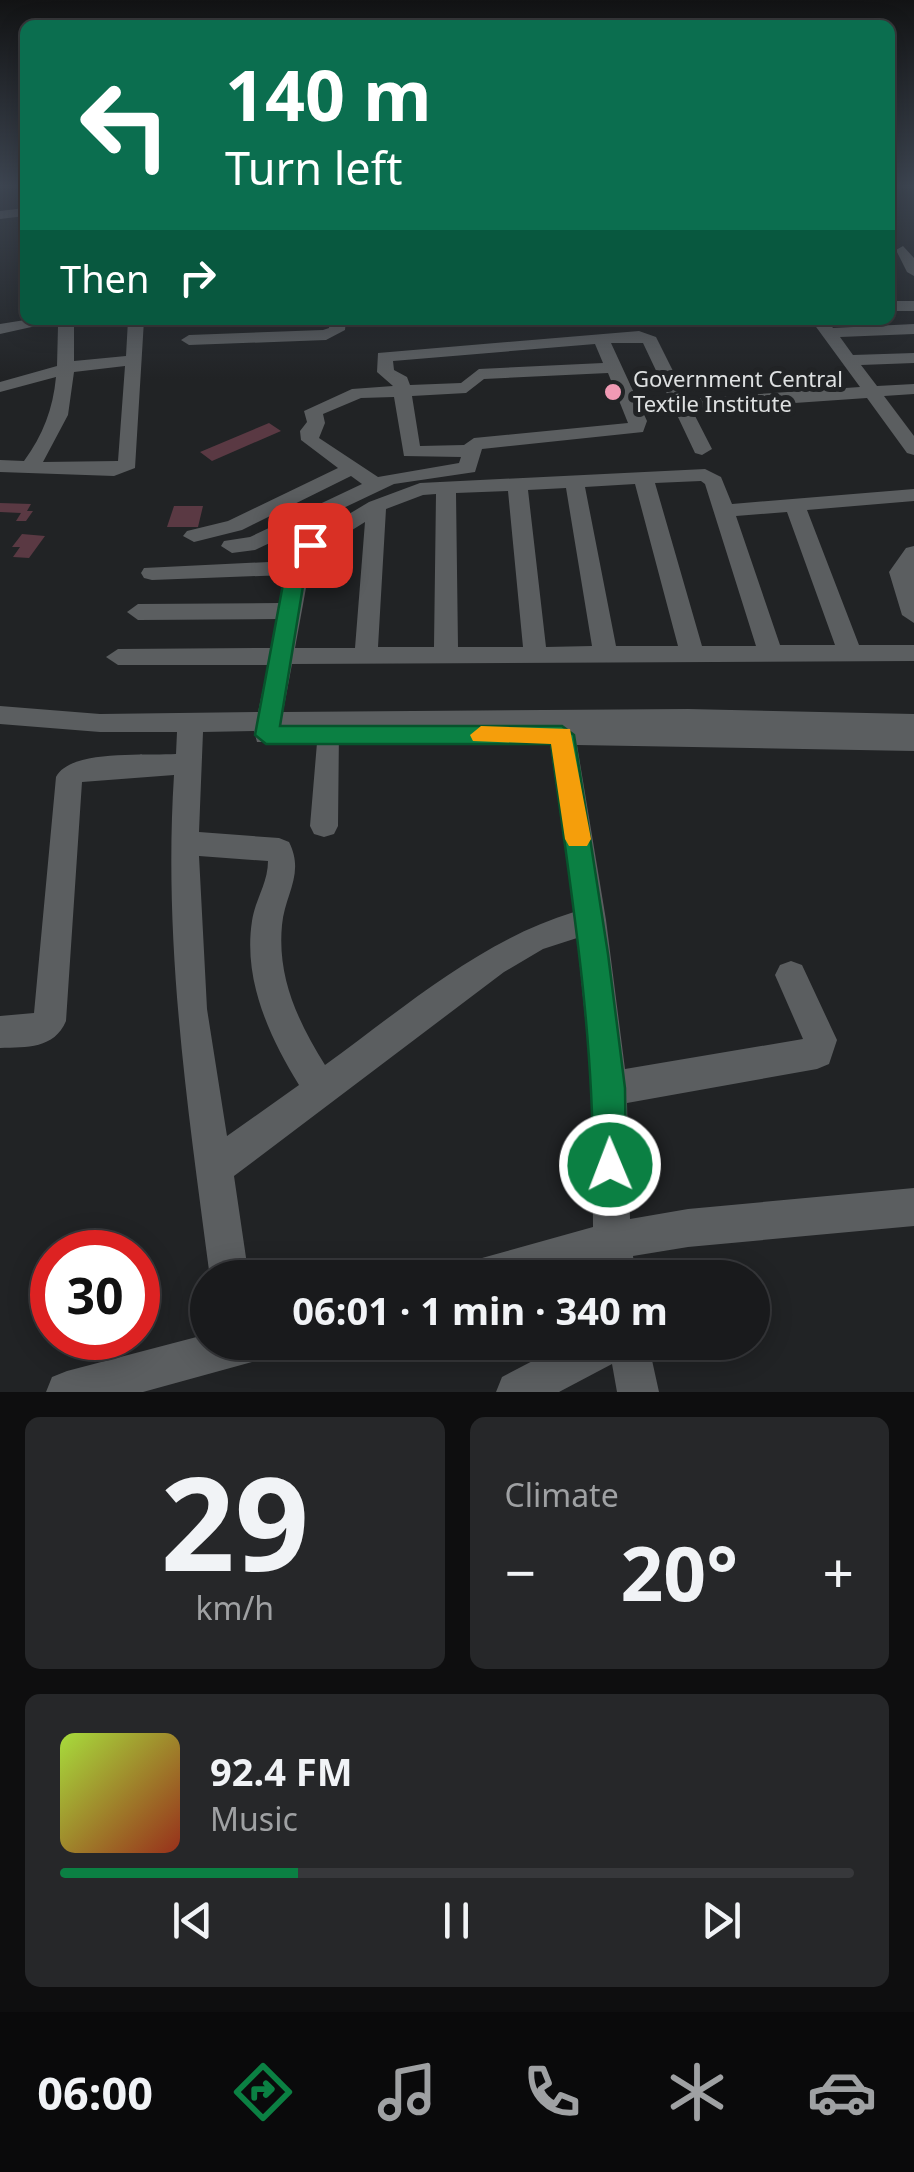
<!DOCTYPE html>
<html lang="en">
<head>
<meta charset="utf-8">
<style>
	:root { --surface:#191a1c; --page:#262729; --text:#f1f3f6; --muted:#9fa1a3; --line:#37383b; --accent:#0b8043 }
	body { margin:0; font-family:"Noto Sans",sans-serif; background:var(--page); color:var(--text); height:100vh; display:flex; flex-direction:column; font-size:38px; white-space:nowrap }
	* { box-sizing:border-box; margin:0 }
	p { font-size:32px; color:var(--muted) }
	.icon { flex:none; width:55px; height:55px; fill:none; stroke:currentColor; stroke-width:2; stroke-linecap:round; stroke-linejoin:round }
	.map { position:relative; height:1392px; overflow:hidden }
	.sheet { display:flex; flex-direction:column; gap:25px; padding:25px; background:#0e0e0f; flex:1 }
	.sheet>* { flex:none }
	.guide { position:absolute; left:20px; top:20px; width:875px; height:305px; border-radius:15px; box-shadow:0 5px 25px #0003,0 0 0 2px var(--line); background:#0b6e4f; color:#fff; overflow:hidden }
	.speed { position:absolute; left:30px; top:1230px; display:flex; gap:20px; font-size:50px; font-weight:700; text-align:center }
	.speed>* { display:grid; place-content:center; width:130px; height:130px; border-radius:50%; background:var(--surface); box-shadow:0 5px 25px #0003,0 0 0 2px var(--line); line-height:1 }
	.speed .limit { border:15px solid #d22; background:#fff; color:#111 }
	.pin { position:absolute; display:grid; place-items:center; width:85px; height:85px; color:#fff; margin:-42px; border-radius:20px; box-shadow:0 5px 15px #0006 }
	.me { position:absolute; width:110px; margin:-55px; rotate:359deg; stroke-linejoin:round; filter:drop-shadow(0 0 8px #0008) }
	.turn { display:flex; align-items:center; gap:35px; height:210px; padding:0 40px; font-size:45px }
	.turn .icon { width:130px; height:130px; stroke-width:2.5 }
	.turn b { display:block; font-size:70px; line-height:85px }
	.then { display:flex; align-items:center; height:95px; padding:0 40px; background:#0003; gap:20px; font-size:38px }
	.big { font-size:75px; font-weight:700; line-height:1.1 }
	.sheet .tile { flex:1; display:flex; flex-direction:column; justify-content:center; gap:15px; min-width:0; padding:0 35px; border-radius:15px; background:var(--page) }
	.sheet .dial { align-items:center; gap:0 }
	.dial b { font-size:130px; line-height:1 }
	.song { display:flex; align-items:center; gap:30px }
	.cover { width:120px; height:120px; border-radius:15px; background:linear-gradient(135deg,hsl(80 70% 55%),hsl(10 70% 35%)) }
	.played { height:10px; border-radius:5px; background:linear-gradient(90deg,var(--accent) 30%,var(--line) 30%) }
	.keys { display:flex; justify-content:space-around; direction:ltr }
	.heat { display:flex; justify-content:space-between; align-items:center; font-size:55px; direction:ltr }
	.sheet .tiles { flex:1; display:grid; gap:25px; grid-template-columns:1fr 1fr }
	.tile:last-child { grid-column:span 2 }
	.trip { position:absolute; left:190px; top:1260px; width:580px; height:100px; border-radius:50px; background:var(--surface); box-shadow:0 5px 25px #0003,0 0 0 2px var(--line); font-weight:700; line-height:100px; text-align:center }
	.dock { display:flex; height:160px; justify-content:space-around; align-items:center; background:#0a0a0b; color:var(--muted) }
	.dock .icon { width:70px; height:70px }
	.dock .on { color:var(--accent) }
	.dock b { font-size:45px; color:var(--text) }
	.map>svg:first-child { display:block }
	.building { fill:#5a3943 }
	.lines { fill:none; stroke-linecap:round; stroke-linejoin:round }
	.minor { fill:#5b5e60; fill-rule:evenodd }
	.route { fill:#0b8043; stroke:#07532c; stroke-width:2.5 }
	.slow { fill:#f59e0b }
	.poi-dot { fill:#f09ab4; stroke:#212325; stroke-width:4 }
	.labels { text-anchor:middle; stroke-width:10; stroke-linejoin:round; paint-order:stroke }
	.far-poi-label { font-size:22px; fill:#dee0e1; stroke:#212325; text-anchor:start }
</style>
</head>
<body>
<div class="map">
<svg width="914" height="1392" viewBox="0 0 914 1392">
	<rect width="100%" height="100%" fill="#212325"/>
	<!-- building -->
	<path class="building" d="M269,423L281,431L212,461L200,452Z
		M0,503L31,504L27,511H33L26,521H16L21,513L0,512Z
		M174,506H203L198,527H167Z
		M22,534L45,536L29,558L13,557L20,547H12Z"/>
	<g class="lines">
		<!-- minor -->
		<path class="minor" d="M25,208V216L0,219V211Z
			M903,246L914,258V276L907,272L896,250Z
			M890,301H914V311H890Z
			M25,320H70L74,325V361L126,356L128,320H144L135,468L114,476L0,472V460L24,461C43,435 53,409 56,377L0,392V382L57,366L58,326L54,322L0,334V324ZM125,366L118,461L43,462L68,415L74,372Z
			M330,320H346L345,330L326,340L189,345L181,340L189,335L323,330L329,328Z
			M811,320H827L833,328L914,324V334L840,337L853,355L914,353V363L861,365L877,386L914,384V394L884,396L914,436V455L907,453L867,398L692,410L712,449L702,455L695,453L643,343H611L647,421L643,432L482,449L475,472L394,484L255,550L232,553L221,546L224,541L250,537L362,484L351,476L242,530L194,542L183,536L187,531L228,521L338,468L301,440L300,431L307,422L304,411L352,389L393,386L377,372L378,353L639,331L656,337L687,399L860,387ZM595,344L603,363L479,369L461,383L410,385L407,377L394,370L393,361ZM608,373L628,423L474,438L464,445L420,446L412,396L466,393L484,379ZM394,397L404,456L461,457L459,463L378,477L319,438L325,423L323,414L361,398Z
			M705,469L721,477L732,504L914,489V501L807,510L859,645H914V661L292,664L283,712L688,709L914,714V751L577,745L606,920L625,1069L803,1039L775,975L780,965L791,961L802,965L837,1040L829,1064L817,1069L627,1103L630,1219L688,1209L914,1188V1226L688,1247L633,1256L636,1278H597L596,1264L550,1278H463L468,1264L482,1258L593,1227L592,1086L577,938L543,949L504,972L234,1176L249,1278H210C188,1109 163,946 174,775L82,782L66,1021C54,1049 27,1047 0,1048V1016L34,1013L56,777C70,749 146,756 176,754L177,732H100L0,724V706L100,714L258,712L268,665H118L106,657L118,649L271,648L277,619L138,620L127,612L138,604L280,603L286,575L152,580L144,578L141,573L144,568L289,561L294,547L369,502L420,483ZM701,481L705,484L756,646H702L655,483ZM635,484L678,646H616L585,487ZM566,488L592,646L546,647L528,490ZM508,491L523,647H458L456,493ZM436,494L434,647H378L386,509L423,495ZM787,512L835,645H780L736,516ZM365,522L355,648H295L312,555ZM548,729L574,912C479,941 404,1008 325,1065C298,1022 277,977 282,925C285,893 305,874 289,842L279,838L199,832L203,732L254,731L257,742H275L280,731H318L310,826L314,834L324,837L334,834L338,826L339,730ZM199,856L268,861C268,883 255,900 252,921C243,980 269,1036 299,1085L227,1136L207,1009Z
			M914,546V623L902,615L889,572L906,548Z
			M208,1334V1342H272L266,1356L252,1362L143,1392H46L52,1377L67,1371Z
			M569,1342H648L659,1392H617L612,1364L559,1392H496L502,1377Z"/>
	</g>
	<!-- sky -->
	<linearGradient id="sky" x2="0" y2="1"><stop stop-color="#121314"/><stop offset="0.49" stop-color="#3d4551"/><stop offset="1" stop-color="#3d4551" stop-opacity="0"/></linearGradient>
	<rect width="914" height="379" fill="url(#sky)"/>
	<!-- route -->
	<path class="route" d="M310,539L319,545L306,568L280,726H562L574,735L608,954L625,1088L626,1165L621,1177L610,1182L598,1177L593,1165C593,1024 570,884 551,744H266L255,735L286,568L303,541Z"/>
	<!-- slow -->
	<path class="slow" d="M481,726L570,729L591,839L587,846H569L565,839L551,744L473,741L470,735Z"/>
	<!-- markers -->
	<circle class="poi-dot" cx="613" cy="392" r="10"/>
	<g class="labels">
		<!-- far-poi labels -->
		<g class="far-poi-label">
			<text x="633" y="387">Government Central<tspan x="633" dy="25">Textile Institute</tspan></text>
		</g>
	</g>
</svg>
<div class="speed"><div class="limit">30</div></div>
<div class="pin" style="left:310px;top:545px;background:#d93025"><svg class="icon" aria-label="arrive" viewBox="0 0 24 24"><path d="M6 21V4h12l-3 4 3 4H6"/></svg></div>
<svg class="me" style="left:610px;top:1165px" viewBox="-20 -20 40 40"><circle r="17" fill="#0b8043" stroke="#fff" stroke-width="3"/><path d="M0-11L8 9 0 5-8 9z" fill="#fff"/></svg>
<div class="trip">06:01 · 1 min · 340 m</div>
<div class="guide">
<div class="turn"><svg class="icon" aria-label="left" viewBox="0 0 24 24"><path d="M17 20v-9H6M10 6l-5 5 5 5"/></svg><div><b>140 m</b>Turn left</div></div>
<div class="then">Then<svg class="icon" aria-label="right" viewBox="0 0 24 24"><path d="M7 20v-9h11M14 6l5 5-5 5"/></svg></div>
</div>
</div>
<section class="sheet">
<div class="tiles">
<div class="tile dial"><b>29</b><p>km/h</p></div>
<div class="tile"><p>Climate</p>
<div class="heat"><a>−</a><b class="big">20°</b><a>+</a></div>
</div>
<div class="tile">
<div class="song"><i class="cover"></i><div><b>92.4 FM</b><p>Music</p></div></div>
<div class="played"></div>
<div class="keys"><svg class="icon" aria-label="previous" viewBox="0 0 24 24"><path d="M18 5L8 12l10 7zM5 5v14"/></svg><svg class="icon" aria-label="pause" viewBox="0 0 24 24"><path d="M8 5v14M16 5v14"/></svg><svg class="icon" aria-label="next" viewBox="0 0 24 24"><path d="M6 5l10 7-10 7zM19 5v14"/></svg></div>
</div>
</div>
</section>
<nav class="dock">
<b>06:00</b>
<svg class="icon on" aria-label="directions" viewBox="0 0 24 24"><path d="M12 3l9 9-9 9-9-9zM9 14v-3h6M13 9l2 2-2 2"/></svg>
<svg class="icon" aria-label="music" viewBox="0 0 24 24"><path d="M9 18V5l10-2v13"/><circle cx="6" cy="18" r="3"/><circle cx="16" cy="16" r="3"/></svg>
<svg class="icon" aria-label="phone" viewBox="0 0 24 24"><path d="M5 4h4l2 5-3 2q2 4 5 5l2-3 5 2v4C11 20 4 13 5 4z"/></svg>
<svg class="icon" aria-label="climate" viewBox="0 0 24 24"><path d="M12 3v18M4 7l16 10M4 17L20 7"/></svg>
<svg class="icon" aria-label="car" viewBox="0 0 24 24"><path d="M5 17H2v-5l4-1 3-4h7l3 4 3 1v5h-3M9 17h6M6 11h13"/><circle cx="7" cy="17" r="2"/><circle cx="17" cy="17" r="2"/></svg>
</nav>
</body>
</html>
